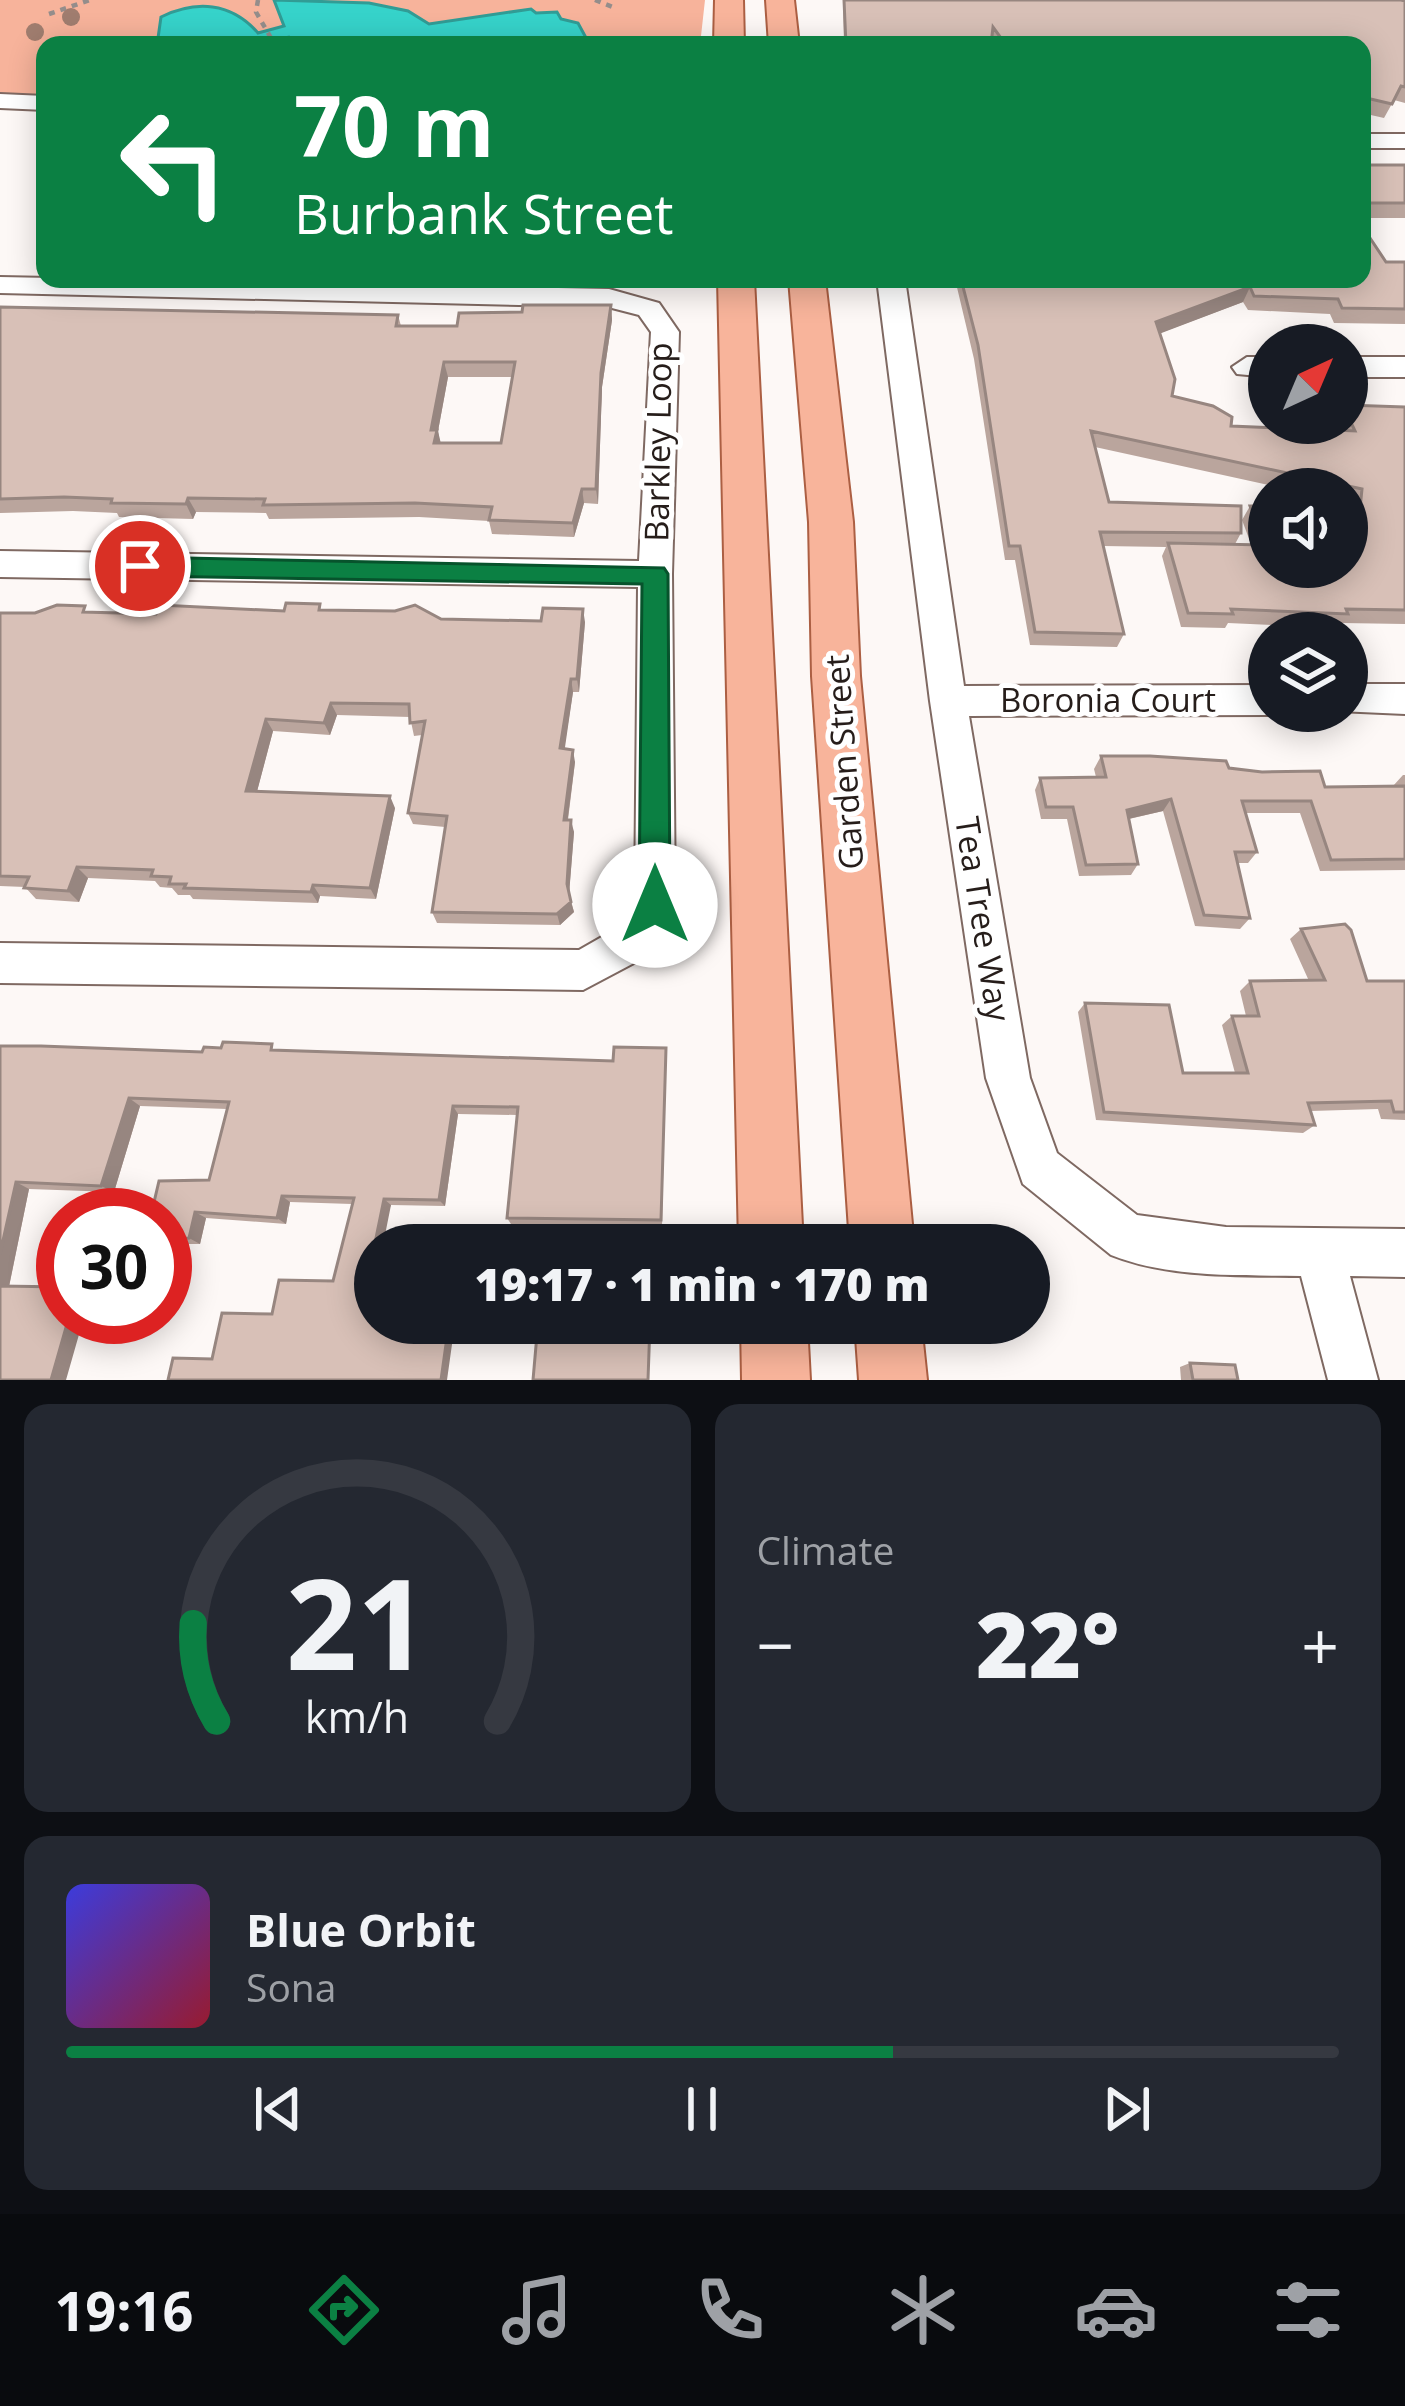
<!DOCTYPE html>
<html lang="en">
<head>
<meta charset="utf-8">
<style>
	:root { --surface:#171b24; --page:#242831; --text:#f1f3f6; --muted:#9ea1a6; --line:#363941; --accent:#0b8043 }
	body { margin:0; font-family:"Open Sans",sans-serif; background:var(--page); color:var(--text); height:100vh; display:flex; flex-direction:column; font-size:45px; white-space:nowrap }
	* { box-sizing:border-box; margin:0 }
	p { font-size:39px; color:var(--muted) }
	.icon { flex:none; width:66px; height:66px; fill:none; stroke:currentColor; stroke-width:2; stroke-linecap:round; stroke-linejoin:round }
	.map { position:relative; height:1380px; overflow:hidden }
	.details { display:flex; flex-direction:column; gap:24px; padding:24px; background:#0d0f14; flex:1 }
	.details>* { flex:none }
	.banner { position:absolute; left:36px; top:36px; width:1335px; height:252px; border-radius:24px; box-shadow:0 6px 30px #0003; background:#0b8043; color:#fff; overflow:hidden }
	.needle { width:78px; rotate:44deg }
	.buttons { position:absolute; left:1248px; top:324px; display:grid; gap:24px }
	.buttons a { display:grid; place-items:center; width:120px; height:120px; border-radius:50%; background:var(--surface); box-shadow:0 6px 30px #0003; font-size:60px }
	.speed { position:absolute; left:36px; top:1188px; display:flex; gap:24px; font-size:60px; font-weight:700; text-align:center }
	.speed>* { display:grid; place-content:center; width:156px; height:156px; border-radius:50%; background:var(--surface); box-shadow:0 6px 30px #0003; line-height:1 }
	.speed .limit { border:18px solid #d22; background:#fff; color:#111 }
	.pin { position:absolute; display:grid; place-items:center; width:102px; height:102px; color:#fff; margin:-51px; border:6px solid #fff; border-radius:50%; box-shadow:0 3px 12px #0007 }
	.me { position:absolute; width:132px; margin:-66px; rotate:0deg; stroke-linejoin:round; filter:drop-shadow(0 0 9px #0008) }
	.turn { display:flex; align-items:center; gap:42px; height:252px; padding:0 60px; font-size:54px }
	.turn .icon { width:156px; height:156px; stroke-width:2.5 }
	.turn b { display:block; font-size:84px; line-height:102px }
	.big { font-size:90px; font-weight:800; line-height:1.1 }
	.details .tile { flex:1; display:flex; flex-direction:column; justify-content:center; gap:18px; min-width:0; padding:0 42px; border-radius:24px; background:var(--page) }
	.details .dial { align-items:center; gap:0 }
	.dial svg { height:312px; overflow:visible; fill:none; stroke:var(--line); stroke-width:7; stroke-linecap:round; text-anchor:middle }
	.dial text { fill:var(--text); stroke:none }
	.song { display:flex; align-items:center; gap:36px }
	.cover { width:144px; height:144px; border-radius:18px; background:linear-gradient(135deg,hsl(240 70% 55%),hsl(350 70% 35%)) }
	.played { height:12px; border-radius:6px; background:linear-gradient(90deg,var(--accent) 65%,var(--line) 65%) }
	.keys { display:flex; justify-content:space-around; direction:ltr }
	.heat { display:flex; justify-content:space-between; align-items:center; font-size:66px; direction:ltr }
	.details .tiles { flex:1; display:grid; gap:24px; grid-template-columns:1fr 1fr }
	.tile:last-child { grid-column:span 2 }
	.trip { position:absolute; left:354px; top:1224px; width:696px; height:120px; border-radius:60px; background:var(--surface); box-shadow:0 6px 30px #0003; font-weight:800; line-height:120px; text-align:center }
	.tab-bar { display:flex; height:192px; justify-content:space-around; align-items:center; background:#090b0e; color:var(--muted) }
	.tab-bar .icon { width:84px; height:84px }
	.tab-bar .on { color:var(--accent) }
	.tab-bar b { font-size:54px; color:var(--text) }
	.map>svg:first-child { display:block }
	.green { fill:#f7b39b }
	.water { fill:#36d3ca; stroke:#319c95; stroke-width:3 }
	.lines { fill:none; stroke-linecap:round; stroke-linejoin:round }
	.minor-casing { stroke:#7f6962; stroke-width:4 }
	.major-casing { stroke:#ac5f43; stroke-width:4 }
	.path { stroke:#948d8b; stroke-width:4.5; stroke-dasharray:6 6; stroke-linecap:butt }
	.minor { fill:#fff; fill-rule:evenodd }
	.major { fill:#f8b49b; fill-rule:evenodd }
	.tree { fill:#a07d6f }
	.wall { fill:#baa59d; fill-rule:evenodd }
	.shaded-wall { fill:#978680 }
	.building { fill:#d8c0b7; stroke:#978680; stroke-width:3; fill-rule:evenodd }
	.route { fill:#0b8043; stroke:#07532c; stroke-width:3 }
	.labels { text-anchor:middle; stroke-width:10; stroke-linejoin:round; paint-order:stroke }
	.street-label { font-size:33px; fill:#261d1a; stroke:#fff }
</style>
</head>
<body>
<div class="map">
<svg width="1405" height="1380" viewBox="0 0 1405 1380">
	<rect width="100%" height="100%" fill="#fdf8f6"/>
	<!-- green -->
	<path class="green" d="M0,0H705L700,45H45V97L0,96Z"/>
	<!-- water -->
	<path class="water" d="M274,0L369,3L408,11L429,24L531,9L536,13L557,12L561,19L578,23L585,36L579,45H301L289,37L250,45H157L161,17C196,0 231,2 258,33L284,26Z"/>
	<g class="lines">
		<!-- minor casing -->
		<g class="minor-casing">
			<path id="minor" d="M0,94L45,96V110L0,108Z
				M1362,134H1405V148H1362Z
				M0,277L609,289L659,303L679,332L672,574L675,905L651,954L583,990L0,983V943L579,950L621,926L635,902L638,587L0,577V551L639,561L651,332L639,315L608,307L0,293Z
				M877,279H905L964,686L1269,685V711H1280L1269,715L969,716L1030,1078L1057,1153L1137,1215L1226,1227L1405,1229V1277L1350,1276L1378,1380H1328L1301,1276C1240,1275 1168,1278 1111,1255L1023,1184L986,1078L930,701Z
				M1247,357H1269V377L1237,374L1232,367Z
				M1347,357H1405V377H1347Z
				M1347,684H1405V714L1338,711H1347Z"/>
		</g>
		<!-- major casing -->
		<g class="major-casing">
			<path id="major" d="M715,0H743L744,45H714Z
				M766,0H794L799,45H769Z
				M718,279H754L803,1245H739Z
				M789,279H825L853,522L860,676L914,1245H850L812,676L809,522Z
				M741,1323H807L810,1380H742Z
				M855,1323H921L927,1380H859Z"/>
		</g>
		<!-- path -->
		<path class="path" d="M258,0L256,12L275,45
			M595,0L615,8
			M49,14L90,0"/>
		<!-- minor -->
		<use href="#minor" class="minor"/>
		<!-- major -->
		<use href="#major" class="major"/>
	</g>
	<!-- trees -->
	<g class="tree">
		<circle cx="71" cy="17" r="9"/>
		<circle cx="35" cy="32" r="9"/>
	</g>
	<!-- wall -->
	<path class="wall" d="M843,0H1405V103L1394,100L1384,118L1362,113V45H993L991,42V45H844Z
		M1362,165H1405V218H1362Z
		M1386,262H1405V324L1334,323L1330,314L1248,310L1243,302L1160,333L1172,396L1231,426L1340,430L1336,423H1347V405L1405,407V624L1342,623L1338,628L1228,623L1225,628L1181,627L1162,556L1166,547L1103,546L1124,634L1117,647L1030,645L1015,560H1005L974,359L955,279H1362ZM1095,447L1287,489H1347V502L1353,504V509L1250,506L1242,520L1251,544H1235L1241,533L1109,502Z
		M611,305L612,320L602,387L598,504L584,503L574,537L492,534L489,521L419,517L269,519L266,513L196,512L193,519L119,517L117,513L73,511L0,513V307L398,315L401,326H457L522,312ZM448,377H512L501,443H440L438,431Z
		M323,610L441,619L585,622L579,692H573L564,749L575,762L568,820L574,832L569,893L574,912L560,925L437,923L432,912L445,827L413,824L408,813L422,735L414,736L410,717L337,715L330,735L273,731L257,791L395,808L376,899L320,896L318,903L193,899L190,895H178L172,888L160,887L155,881L88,878L79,902L36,899L25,887L0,886V613L89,612L156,614Z
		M1101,756L1229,768L1325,787L1393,786L1403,775H1405V870L1320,871L1300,813H1245L1257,852L1248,863H1238L1250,918L1240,929L1195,926L1163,811L1129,819L1138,864L1131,875L1079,876L1067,819H1041L1035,790L1040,778L1096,777L1094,769Z
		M1301,929L1367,981H1405V1120L1381,1119L1378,1109L1311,1111L1315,1125L1303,1133L1096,1120L1078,1012L1085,1003L1183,1073H1235L1222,1025L1232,1016H1246L1240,991L1250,981H1309L1290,939Z
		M0,1046L202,1052L279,1051L613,1061L666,1048L662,1226L511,1224L507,1218L517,1115L458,1114L445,1206L391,1205L375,1245V1323L212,1359L272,1314L333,1281L352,1204L290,1202L286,1224L206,1218L200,1244H165V1215L209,1180L227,1109L140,1106L114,1192L29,1189L9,1287L0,1380Z
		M1190,1363L1238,1380H1181L1180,1367Z"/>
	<!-- shaded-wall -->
	<path class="shaded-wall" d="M1250,287L1243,302L1151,337L1156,322Z
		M611,305L612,320L602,387L598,504L596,489L601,373Z
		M444,362L448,377L438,431L441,444L438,457L431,430Z
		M582,489L584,503L574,537L573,523Z
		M188,498L196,512L193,519L186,504Z
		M583,609L585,622L579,692L577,679Z
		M571,679L573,692L563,761L560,748Z
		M331,703L337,715L330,735L324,723Z
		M266,719L273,731L254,803L246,791Z
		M573,750L575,762L566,832L564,820Z
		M390,796L395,808L376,899L370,888Z
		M1171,799L1163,811L1119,821L1127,810Z
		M571,820L574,832L569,895L567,884Z
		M77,867L88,878L79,902L68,891Z
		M313,885L320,896L318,903L311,892Z
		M571,902L574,912L560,925L557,914Z
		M129,1098L140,1106L114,1192L101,1186Z
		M453,1106L458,1114L445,1206L439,1200Z
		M16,1182L29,1189L8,1291L0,1289V1254Z
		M282,1196L290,1202L286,1224L277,1218Z
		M384,1199L391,1205L383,1245H375V1284L367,1282Z
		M195,1212L206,1218L200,1244L189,1238Z
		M69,1317H84L66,1380H51Z
		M449,1323H455L447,1380H441Z"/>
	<!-- building -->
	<path class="building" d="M844,0H1401L1405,1V87L1401,86L1392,104L1362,97V45H1006L993,27L991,45H846Z
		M1362,165H1405V203H1362Z
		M1362,226L1386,262H1405V309L1342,308L1338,299L1254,296L1250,287L1156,322L1175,379L1172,396L1213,406L1232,417L1231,426L1355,431L1347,414V405L1405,407V610L1346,609L1348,614L1231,609L1233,614L1188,613L1168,543L1264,545L1250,506H1269V567H1347V508L1360,509L1362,489L1091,431L1109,502L1241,506V533L1100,532L1124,634L1035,632L1020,546H1009L978,345L961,279H1362Z
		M523,305H611L601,373L596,489H582L573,523L489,520L492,507L415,503L263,505L265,499L188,498L186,504L111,503L112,499L64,497L0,499V307L398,315L396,326H457L459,313L522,312ZM444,362H515L501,443H434L437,430H431Z
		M286,603L320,604L319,610L395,611L415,605L441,619L541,621L543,608L583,609L577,679H571L560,748L573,750L564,820H571L567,884L571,902L557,914L432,912L447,816L408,813L425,721L410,723L409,704L331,703L324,723L266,719L246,791L390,796L370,888L313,885L311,892L184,888L186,884H169L171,877L151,876L153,870L77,867L68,891L24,888L29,877L0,876V613H35L57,605L85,606L83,612L156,614L160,605L284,611Z
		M1101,756H1150L1226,761L1229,768L1262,772L1320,771L1325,787L1405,786V859L1331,860L1311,801H1242L1257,852H1235L1250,918L1204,915L1171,799L1127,810L1138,864L1086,865L1073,807H1046L1040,778L1106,777Z
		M1345,924L1351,930L1367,981H1405V1112H1394L1391,1101L1308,1103L1315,1125L1104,1112L1085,1003L1169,1005L1183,1073H1248L1232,1016H1259L1250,981L1325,980L1301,929Z
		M223,1042L272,1044L271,1050L613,1061L614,1047L666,1048L661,1220L507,1218L518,1107L453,1106L439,1200L384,1199L367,1282L375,1283V1323H449L441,1380H168L173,1358L212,1359L222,1313L272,1314L279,1280L333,1281L354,1198L282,1196L277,1218L195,1212L189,1238L165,1239V1215H151L159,1181L209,1180L229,1102L129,1098L101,1186L16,1182L0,1254V1046H41L202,1052L204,1047L221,1048Z
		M0,1286L63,1287V1317H69L51,1380H0Z
		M492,1323H530L529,1327L491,1328Z
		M538,1323H650L648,1380H533Z
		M1190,1363L1235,1365L1238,1380H1193Z"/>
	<!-- route -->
	<path class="route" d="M140,557L664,568L668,574L670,905L665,915L655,919L644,915L639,905L642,584L140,576L128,566Z"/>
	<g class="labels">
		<!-- street labels -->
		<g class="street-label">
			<text transform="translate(658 442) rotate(-89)" y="12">Barkley Loop</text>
			<text x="1108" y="712">Boronia Court</text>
			<text transform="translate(844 762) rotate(-94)" y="12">Garden Street</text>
			<text transform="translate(983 919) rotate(81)" y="12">Tea Tree Way</text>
		</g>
	</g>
</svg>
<div class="buttons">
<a><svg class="needle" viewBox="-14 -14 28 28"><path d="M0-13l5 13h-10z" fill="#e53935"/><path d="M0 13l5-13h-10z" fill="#9ea1a6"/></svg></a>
<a><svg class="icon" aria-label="sound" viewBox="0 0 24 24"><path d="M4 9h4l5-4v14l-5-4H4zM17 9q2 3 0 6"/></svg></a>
<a><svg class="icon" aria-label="layers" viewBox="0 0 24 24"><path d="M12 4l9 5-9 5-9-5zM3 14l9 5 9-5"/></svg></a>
</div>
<div class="speed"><div class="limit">30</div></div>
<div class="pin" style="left:140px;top:566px;background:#d93025"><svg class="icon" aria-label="arrive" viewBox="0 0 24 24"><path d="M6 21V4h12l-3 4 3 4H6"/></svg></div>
<svg class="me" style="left:655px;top:905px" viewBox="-20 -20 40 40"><circle r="19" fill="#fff"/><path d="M0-13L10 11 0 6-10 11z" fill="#0b8043"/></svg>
<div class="trip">19:17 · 1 min · 170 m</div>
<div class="banner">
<div class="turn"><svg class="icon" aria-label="left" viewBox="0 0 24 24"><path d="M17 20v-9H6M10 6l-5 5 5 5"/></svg><div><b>70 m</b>Burbank Street</div></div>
</div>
</div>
<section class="details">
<div class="tiles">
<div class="tile dial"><svg viewBox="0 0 100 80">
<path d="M14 69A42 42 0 1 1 86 69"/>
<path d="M14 69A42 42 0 0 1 8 44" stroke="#0b8043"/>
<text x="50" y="56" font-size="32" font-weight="700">21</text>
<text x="50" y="72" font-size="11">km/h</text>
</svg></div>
<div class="tile"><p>Climate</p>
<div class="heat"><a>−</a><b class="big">22°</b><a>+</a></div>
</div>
<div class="tile">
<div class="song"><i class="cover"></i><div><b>Blue Orbit</b><p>Sona</p></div></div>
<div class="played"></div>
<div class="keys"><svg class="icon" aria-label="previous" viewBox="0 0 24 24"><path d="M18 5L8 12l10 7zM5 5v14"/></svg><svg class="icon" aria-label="pause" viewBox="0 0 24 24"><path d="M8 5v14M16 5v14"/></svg><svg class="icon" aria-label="next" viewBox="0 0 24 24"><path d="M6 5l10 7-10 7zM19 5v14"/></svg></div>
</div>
</div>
</section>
<nav class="tab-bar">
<b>19:16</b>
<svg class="icon on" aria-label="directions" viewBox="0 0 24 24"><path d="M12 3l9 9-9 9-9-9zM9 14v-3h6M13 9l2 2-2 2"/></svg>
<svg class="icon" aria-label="music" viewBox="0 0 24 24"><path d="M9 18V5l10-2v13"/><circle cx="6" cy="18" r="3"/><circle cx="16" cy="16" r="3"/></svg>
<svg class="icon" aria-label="phone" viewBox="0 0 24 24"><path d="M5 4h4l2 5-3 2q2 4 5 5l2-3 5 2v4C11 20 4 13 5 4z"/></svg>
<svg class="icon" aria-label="climate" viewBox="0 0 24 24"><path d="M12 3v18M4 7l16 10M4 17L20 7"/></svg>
<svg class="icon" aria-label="car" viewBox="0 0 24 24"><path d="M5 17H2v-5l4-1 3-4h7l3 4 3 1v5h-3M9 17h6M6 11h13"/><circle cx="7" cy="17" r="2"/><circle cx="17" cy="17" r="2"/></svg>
<svg class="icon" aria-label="filters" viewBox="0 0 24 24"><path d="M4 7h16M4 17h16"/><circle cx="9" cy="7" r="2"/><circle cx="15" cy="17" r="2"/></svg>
</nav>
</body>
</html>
